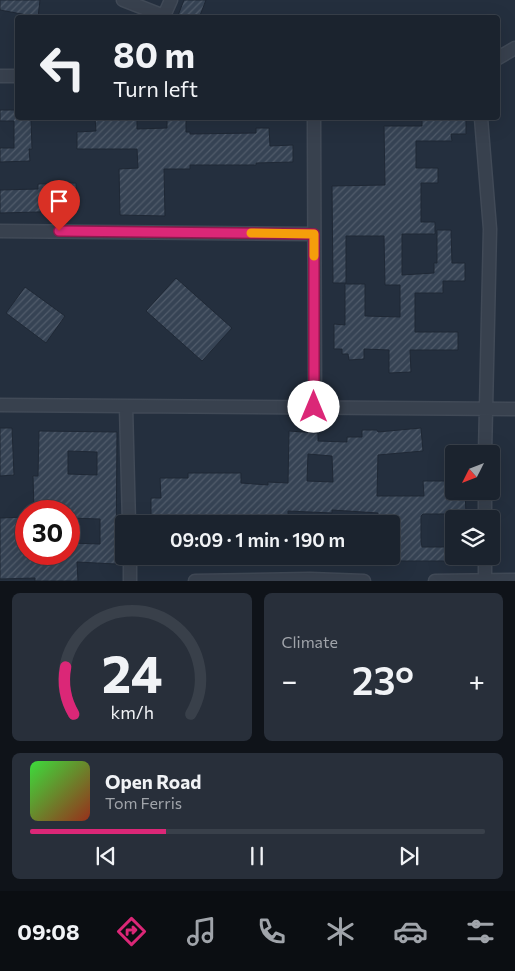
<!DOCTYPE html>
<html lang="en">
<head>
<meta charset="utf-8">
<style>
	:root { --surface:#1b232e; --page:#282f3a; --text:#f1f3f6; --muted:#a0a4aa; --line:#39404a; --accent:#db2777 }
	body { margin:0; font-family:Commissioner,sans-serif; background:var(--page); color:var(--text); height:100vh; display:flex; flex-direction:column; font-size:19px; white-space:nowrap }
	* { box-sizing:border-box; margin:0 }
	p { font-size:16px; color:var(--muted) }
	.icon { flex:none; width:28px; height:28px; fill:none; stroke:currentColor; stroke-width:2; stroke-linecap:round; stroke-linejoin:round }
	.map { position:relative; height:581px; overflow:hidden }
	.side { display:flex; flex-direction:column; gap:12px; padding:12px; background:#0f1319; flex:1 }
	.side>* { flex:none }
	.guide { position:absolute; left:15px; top:15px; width:485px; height:105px; border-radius:5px; box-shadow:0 5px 20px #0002,0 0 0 1px var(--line); background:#1b232e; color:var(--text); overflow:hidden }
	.needle { width:32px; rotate:228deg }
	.fabs { position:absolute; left:445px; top:445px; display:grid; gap:10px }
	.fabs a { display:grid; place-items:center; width:55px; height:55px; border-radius:5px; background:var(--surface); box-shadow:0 5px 20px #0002,0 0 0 1px var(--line); font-size:25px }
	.speed { position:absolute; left:15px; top:500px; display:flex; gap:10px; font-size:25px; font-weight:700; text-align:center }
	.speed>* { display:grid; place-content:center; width:65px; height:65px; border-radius:50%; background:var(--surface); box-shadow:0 5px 20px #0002,0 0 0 1px var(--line); line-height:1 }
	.speed .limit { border:8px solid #d22; background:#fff; color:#111 }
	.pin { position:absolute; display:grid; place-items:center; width:42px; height:42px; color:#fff; margin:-51px -21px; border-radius:50% 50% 50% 0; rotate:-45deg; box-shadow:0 0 5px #0007 }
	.pin .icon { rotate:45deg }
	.me { position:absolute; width:55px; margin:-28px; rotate:0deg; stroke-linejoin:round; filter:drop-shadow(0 0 4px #0008) }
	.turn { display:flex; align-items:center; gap:18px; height:105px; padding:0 15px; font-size:22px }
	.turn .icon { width:65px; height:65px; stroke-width:2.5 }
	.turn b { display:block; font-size:35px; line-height:42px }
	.big { font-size:38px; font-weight:600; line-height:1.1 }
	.side .card { flex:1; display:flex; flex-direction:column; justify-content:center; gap:8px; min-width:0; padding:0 18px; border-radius:8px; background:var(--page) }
	.side .dial { align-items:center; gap:0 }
	.dial svg { height:130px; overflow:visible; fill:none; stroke:var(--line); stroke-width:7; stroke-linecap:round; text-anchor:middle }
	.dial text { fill:var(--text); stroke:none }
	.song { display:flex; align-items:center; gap:15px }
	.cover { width:60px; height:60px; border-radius:8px; background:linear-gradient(135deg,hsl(120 70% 55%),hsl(10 70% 35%)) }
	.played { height:5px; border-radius:2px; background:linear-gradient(90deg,var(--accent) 30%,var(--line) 30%) }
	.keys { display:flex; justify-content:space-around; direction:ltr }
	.heat { display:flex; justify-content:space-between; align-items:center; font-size:28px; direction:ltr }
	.side .tiles { flex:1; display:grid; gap:12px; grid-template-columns:1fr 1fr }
	.card:last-child { grid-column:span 2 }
	.trip { position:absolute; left:115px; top:515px; width:285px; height:50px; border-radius:5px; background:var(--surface); box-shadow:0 5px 20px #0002,0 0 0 1px var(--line); font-weight:600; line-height:50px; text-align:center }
	.menu { display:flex; height:80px; justify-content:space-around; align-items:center; background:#0b0e12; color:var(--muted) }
	.menu .icon { width:35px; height:35px }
	.menu .active { color:var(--accent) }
	.menu b { font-size:22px; color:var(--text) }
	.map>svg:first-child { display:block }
	.building { fill:url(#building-hatch); stroke:#1f2835; fill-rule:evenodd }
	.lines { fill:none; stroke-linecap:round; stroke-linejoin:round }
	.minor-casing { stroke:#414a57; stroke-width:15 }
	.minor { stroke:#38414e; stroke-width:12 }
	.route-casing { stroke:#8e194d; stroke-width:12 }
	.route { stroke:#db2777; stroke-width:9 }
	.slow { stroke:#f59e0b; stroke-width:9 }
</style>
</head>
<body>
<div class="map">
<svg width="515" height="581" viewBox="0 0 515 581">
	<defs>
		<pattern id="building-hatch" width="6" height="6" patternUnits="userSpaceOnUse" patternTransform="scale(1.25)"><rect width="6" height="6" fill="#364354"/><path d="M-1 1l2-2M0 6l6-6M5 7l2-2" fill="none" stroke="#515c6b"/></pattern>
	</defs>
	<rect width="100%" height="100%" fill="#242f3e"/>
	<!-- building -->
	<path class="building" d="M0,0H40L38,17L0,10Z
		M184,0H206L199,18H177Z
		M0,110H18V118H31L32,149H29L30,161L0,162V148H14V121H0Z
		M95,118H137V129L167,128V118H186V132H190V134L256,133V128H269L270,146L293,145V162L256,163V165H190V169H164L165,216L120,215L119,169L138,168L137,149H77V132L96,131Z
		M422,118H466V134H451L452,141H416V168H438V183H421V222H435V234H402V275L434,273V263H437V230H451L452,263H465V281H443V293H415V332H458V350H410L411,372L389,373V350L364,349V359L349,360L348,354H342V349H334V324L345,325V284H365V316L400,317V285H385L384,236H346V283H333L332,186L385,185L384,126H422Z
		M76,183V211L0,213V190L38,189V184Z
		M176,278L232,328L202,361L146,311Z
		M25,287L65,316L46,343L6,313Z
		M0,428H12L14,475L0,476Z
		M421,428L423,451L378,455L377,496H424L423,481H454V491H465L466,514H423L421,516V541L422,547H454V561H391V524H377L378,513L332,510V513L288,511V523L280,524H253L254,521L243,520L244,517L151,518V498H161L160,478H188V473H241V483L268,485V482L288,483L289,431L318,433V441L347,442V437H362V430H377L378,432ZM308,454L332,456L333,482L307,481Z
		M39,431L117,432L116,564L77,562L78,581H35V578L0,579V518L26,517V554H69V543L100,544V519L69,518V511H34L33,476H38ZM68,451L97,452V475L68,474Z"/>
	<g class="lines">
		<!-- minor casing -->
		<g class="minor-casing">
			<path id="minor" d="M123,0L164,16
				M163,18L171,0
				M498,58L515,48
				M0,76H18
				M314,118L315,407
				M481,118L490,229L485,454
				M0,231L314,234
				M0,405L515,409
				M126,406L129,524
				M485,491V519
				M130,556V581
				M485,556V581
				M195,581L310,579L364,581
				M435,581L515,580"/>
		</g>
		<!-- minor -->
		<use href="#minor" class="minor"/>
	</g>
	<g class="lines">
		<!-- route casing -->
		<g class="route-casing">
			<path id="route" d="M59,231L314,234V407"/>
		</g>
		<!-- route -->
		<use href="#route" class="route"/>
		<!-- slow -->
		<path class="slow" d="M251,233L314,234V256"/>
	</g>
</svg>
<div class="fabs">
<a><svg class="needle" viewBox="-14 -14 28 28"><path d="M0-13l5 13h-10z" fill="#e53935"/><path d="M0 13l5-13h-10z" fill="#a0a4aa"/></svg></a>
<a><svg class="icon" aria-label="layers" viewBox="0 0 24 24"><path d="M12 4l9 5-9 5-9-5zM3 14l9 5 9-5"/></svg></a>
</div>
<div class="speed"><div class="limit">30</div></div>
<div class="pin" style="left:59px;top:231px;background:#d93025"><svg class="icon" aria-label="arrive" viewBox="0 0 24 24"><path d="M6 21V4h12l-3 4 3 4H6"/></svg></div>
<svg class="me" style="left:314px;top:407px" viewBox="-20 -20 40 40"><circle r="19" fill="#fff"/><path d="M0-13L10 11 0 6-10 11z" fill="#db2777"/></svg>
<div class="trip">09:09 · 1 min · 190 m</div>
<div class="guide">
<div class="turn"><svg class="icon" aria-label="left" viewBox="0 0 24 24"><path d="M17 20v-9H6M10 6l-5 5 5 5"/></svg><div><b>80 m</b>Turn left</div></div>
</div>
</div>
<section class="side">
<div class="tiles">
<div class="card dial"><svg viewBox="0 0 100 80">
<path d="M14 69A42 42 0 1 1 86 69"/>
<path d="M14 69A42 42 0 0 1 9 40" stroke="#db2777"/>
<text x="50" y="56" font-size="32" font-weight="700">24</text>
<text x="50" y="72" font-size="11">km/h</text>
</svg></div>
<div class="card"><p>Climate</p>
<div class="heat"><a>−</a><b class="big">23°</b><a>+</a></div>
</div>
<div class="card">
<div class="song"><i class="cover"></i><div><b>Open Road</b><p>Tom Ferris</p></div></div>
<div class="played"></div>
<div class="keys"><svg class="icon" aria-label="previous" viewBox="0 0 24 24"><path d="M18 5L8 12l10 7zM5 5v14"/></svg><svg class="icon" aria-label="pause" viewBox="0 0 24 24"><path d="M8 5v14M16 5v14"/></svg><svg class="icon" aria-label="next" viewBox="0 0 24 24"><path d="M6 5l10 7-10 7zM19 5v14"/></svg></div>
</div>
</div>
</section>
<nav class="menu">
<b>09:08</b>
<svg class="icon active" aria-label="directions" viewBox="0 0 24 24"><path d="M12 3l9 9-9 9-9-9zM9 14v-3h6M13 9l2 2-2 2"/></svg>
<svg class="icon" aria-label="music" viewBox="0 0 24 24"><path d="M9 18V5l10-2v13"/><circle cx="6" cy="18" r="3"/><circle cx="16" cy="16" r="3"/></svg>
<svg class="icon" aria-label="phone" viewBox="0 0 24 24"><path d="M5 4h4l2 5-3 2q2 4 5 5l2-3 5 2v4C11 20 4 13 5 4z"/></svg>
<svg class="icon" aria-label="climate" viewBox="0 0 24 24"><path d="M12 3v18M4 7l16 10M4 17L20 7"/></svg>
<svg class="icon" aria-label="car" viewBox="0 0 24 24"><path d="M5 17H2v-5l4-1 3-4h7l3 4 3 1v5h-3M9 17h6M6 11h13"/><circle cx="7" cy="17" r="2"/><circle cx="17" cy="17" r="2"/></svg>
<svg class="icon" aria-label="filters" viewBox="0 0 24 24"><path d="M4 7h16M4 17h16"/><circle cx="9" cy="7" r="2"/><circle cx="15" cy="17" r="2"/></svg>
</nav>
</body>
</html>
